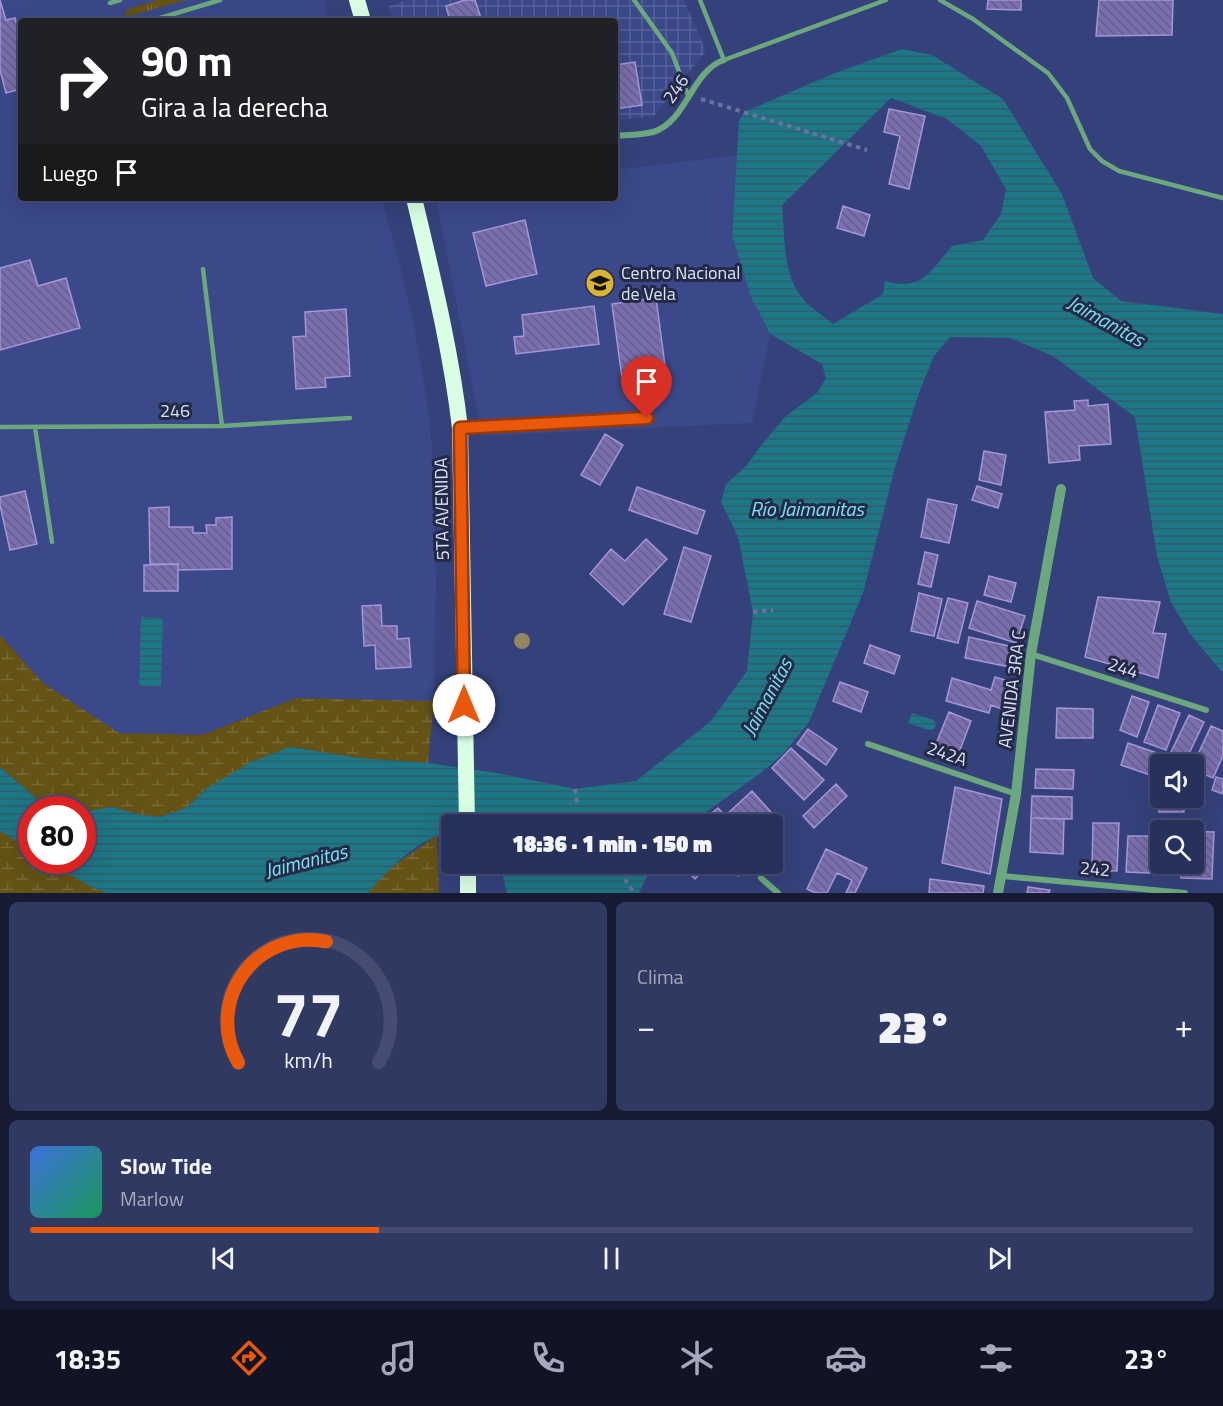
<!DOCTYPE html>
<html lang="es">
<head>
<meta charset="utf-8">
<style>
	:root { --surface:#28315c; --page:#303962; --text:#f1f3f6; --muted:#a5a9bb; --line:#444c72; --accent:#ea580c }
	body { margin:0; font-family:"Titillium Web",sans-serif; background:var(--page); color:var(--text); height:100vh; display:flex; flex-direction:column; font-size:22px; white-space:nowrap }
	* { box-sizing:border-box; margin:0 }
	p { font-size:20px; color:var(--muted) }
	.icon { flex:none; width:33px; height:33px; fill:none; stroke:currentColor; stroke-width:2; stroke-linecap:round; stroke-linejoin:round }
	.map { position:relative; height:893px; overflow:hidden }
	.panel { display:flex; flex-direction:column; gap:9px; padding:9px; background:#161b33; flex:1 }
	.panel>* { flex:none }
	.banner { position:absolute; left:18px; top:18px; width:600px; height:183px; border-radius:6px; box-shadow:0 6px 24px #0002,0 0 0 2px var(--line); background:#202124; color:#fff; overflow:hidden }
	.controls { position:absolute; left:1150px; top:754px; display:grid; gap:12px }
	.controls a { display:grid; place-items:center; width:54px; height:54px; border-radius:6px; background:var(--surface); box-shadow:0 6px 24px #0002,0 0 0 2px var(--line); font-size:30px }
	.speed { position:absolute; left:18px; top:796px; display:flex; gap:12px; font-size:30px; font-weight:700; text-align:center }
	.speed>* { display:grid; place-content:center; width:78px; height:78px; border-radius:50%; background:var(--surface); box-shadow:0 6px 24px #0002,0 0 0 2px var(--line); line-height:1 }
	.speed .limit { border:9px solid #d22; background:#fff; color:#111 }
	.pin { position:absolute; display:grid; place-items:center; width:51px; height:51px; color:#fff; margin:-62px -26px; border-radius:50% 50% 50% 0; rotate:-45deg; box-shadow:0 0 6px #0007 }
	.pin .icon { rotate:45deg }
	.me { position:absolute; width:66px; margin:-33px; rotate:0deg; stroke-linejoin:round; filter:drop-shadow(0 0 4px #0008) }
	.turn { display:flex; align-items:center; gap:21px; height:126px; padding:0 24px; font-size:27px }
	.turn .icon { width:78px; height:78px; stroke-width:2.5 }
	.turn b { display:block; font-size:42px; line-height:51px }
	.then { display:flex; align-items:center; height:57px; padding:0 24px; background:#0003; gap:12px; font-size:22px }
	.big { font-size:45px; font-weight:800; line-height:1.1 }
	.panel .tile { flex:1; display:flex; flex-direction:column; justify-content:center; gap:9px; min-width:0; padding:0 21px; border-radius:9px; background:var(--page) }
	.panel .dial { align-items:center; gap:0 }
	.dial svg { height:156px; overflow:visible; fill:none; stroke:var(--line); stroke-width:7; stroke-linecap:round; text-anchor:middle }
	.dial text { fill:var(--text); stroke:none }
	.song { display:flex; align-items:center; gap:18px }
	.cover { width:72px; height:72px; border-radius:9px; background:linear-gradient(135deg,hsl(220 70% 55%),hsl(150 70% 35%)) }
	.played { height:6px; border-radius:3px; background:linear-gradient(90deg,var(--accent) 30%,var(--line) 30%) }
	.keys { display:flex; justify-content:space-around; direction:ltr }
	.heat { display:flex; justify-content:space-between; align-items:center; font-size:33px; direction:ltr }
	.panel .tiles { flex:1; display:grid; gap:9px; grid-template-columns:1fr 1fr }
	.tile:last-child { grid-column:span 2 }
	.trip { position:absolute; left:441px; top:814px; width:342px; height:60px; border-radius:6px; background:var(--surface); box-shadow:0 6px 24px #0002,0 0 0 2px var(--line); font-weight:800; line-height:60px; text-align:center }
	.menu { display:flex; height:96px; justify-content:space-around; align-items:center; background:#101425; color:var(--muted) }
	.menu .icon { width:42px; height:42px }
	.menu .selected { color:var(--accent) }
	.menu b { font-size:27px; color:var(--text) }
	.map>svg:first-child { display:block }
	.built { fill:#3b4889 }
	.industrial { fill:url(#industrial-grid) }
	.grass { fill:url(#grass-tufts) }
	.wetland { fill:url(#wetland-marsh) }
	.water { fill:url(#water-rules); fill-rule:evenodd }
	.building { fill:url(#building-back-hatch); stroke:#a396d9; stroke-width:1.5 }
	.lines { fill:none; stroke-linecap:round; stroke-linejoin:round }
	.path { stroke:#6873a3; stroke-width:4; stroke-dasharray:4.5 4.5; stroke-linecap:butt }
	.service { stroke:#6ca87d; stroke-width:4.5 }
	.minor { stroke:#6ca87d; stroke-width:6 }
	.tertiary { stroke:#6ca87d; stroke-width:10 }
	.trunk { stroke:#dafee4; stroke-width:16 }
	.tree { fill:#928560 }
	.route-casing { stroke:#983908; stroke-width:15 }
	.route { stroke:#ea580c; stroke-width:10 }
	.labels { text-anchor:middle; stroke-width:6; stroke-linejoin:round; paint-order:stroke }
	.street-label { font-size:18px; fill:#d8e0fc; stroke:#242a45 }
	.poi-label { font-size:18px; fill:#d8e0fc; stroke:#242a45; text-anchor:start }
	.water-label { font-size:20px; font-style:italic; fill:#77e1f6; stroke:#242a45 }
</style>
</head>
<body>
<div class="map">
<svg width="1223" height="893" viewBox="0 0 1223 893">
	<defs>
		<pattern id="industrial-grid" width="8" height="8" patternUnits="userSpaceOnUse" patternTransform="scale(1.5)"><rect width="8" height="8" fill="#3b4889"/><path d="M0 4h8M4 0v8" fill="none" stroke="#57629b"/></pattern>
		<pattern id="grass-tufts" width="24" height="20" patternUnits="userSpaceOnUse" patternTransform="scale(1.5)"><rect width="24" height="20" fill="#645315"/><path d="M3 7l-1-3M5 7V3M7 7l1-3M15 17l-1-3M17 17v-4M19 17l1-3" fill="none" stroke="#796b38"/></pattern>
		<pattern id="wetland-marsh" width="20" height="14" patternUnits="userSpaceOnUse" patternTransform="scale(1.5)"><rect width="20" height="14" fill="#645315"/><path d="M1 5h8M5 5V1M11 12h8M15 12V8" fill="none" stroke="#796b38"/></pattern>
		<pattern id="water-rules" width="6" height="5" patternUnits="userSpaceOnUse" patternTransform="scale(1.5)"><rect width="6" height="5" fill="#1d7787"/><path d="M0 2.5h6" fill="none" stroke="#2f5d6a"/></pattern>
		<pattern id="building-back-hatch" width="6" height="6" patternUnits="userSpaceOnUse" patternTransform="scale(1.5)"><rect width="6" height="6" fill="#7b6eae"/><path d="M-1 5l2 2M0 0l6 6M5-1l2 2" fill="none" stroke="#645d87"/></pattern>
	</defs>
	<rect width="100%" height="100%" fill="#35417a"/>
	<!-- built -->
	<path class="built" d="M0,0H324L330,21H21V198H381L398,257L413,319L428,407L434,466L436,584L434,701L296,698L202,735L119,733L43,683L0,635Z
		M737,155L736,197L731,227L732,236L751,297L770,334L752,423L482,436L436,198H615V170Z"/>
	<!-- industrial -->
	<path class="industrial" d="M407,0H684L706,51L654,116L615,121V21H393L389,6Z"/>
	<!-- grass -->
	<path class="grass" d="M158,0H186L130,16L124,15L128,9Z"/>
	<!-- wetland -->
	<path class="wetland" d="M0,635L43,683L119,733L202,735L296,698L434,701L428,763L358,758L290,747L207,788L186,808L159,817L141,815L112,807L83,812L82,810H58L45,806L0,767Z
		M0,831L31,850L32,861H49L84,883L106,893H0Z
		M437,835L439,893H368L389,869Z"/>
	<!-- water -->
	<path class="water" d="M902,49L932,55L1003,99L1062,194L1093,278L1121,301L1223,314V673L1190,634L1171,602L1157,556L1135,417L1053,356L1010,338L950,337L934,356L919,393L895,467L863,593L809,722L785,752L762,772L706,812L685,825H452L451,832C418,838 390,868 368,893H106L84,883L49,861H82L83,812L112,807L141,815L160,817L186,808L207,788L251,762L290,747L358,758L428,763L497,773L575,789L636,781L711,721L747,671L753,612L738,537L721,502L726,484L747,465L762,444L785,417L818,392L826,378L822,364L770,334L751,297L732,236L739,121L744,112L835,73ZM891,98L947,119L981,146L1006,189L1001,214L983,240L952,246C931,271 921,292 885,281L883,294L833,324C824,316 812,309 804,300C782,276 785,235 782,205Z
		M141,617L163,618L161,687L139,686Z
		M912,713L933,720L936,725L934,729L929,730L908,723Z
		M0,767L45,806L58,810H32L31,850L0,831Z
		M500,864H653L639,893H507Z"/>
	<!-- building -->
	<path class="building" d="M0,0L6,20L15,18L21,40V89L6,93L0,70Z
		M465,0H475L482,21H450L446,6Z
		M988,0H1021V10L987,9Z
		M1099,0H1173L1172,35L1096,36Z
		M635,62L642,105L615,109V65Z
		M889,109L925,116L909,189L889,184L900,136L884,132Z
		M843,206L870,215L864,236L837,228Z
		M525,220L537,274L486,286L473,233Z
		M30,260L38,286L66,278L80,328L0,350V268Z
		M656,298L666,373L622,378L612,304Z
		M594,306L599,344L516,354L514,337L524,336L522,315Z
		M346,309L350,376L325,378L326,387L296,389L293,337L306,336L305,312Z
		M1088,400V406L1108,404L1111,444L1079,446L1080,460L1049,463L1045,412L1075,410L1074,401Z
		M605,434L623,445L600,485L581,475Z
		M984,451L1006,455L1001,485L979,480Z
		M977,486L1002,494L998,508L972,500Z
		M637,487L705,511L697,534L629,510Z
		M25,491L37,544L10,550L0,505V497Z
		M928,499L957,505L949,543L921,537Z
		M169,507V527H193V533H207L206,525H216V518L232,517V569L178,570V564H150L149,508Z
		M646,539L667,559L623,605L590,574L611,549L625,561Z
		M684,547L711,556L691,622L664,614Z
		M925,552L938,555L931,587L918,584Z
		M178,564V591H144V565Z
		M989,576L1016,583L1011,602L984,595Z
		M919,593L942,599L934,636L911,631Z
		M1098,597L1160,602L1153,633L1166,634L1158,678L1085,657Z
		M948,598L968,603L958,643L937,638Z
		M977,601L1025,616L1016,643L969,628Z
		M381,605L382,626H397V639L409,638L411,667L376,669L375,645L364,646L362,606Z
		M969,637L1014,647L1010,667L965,658Z
		M870,645L900,656L894,674L864,663Z
		M995,677L1009,681L1002,709L991,705L989,713L946,701L952,678L991,690Z
		M840,682L868,692L861,712L833,701Z
		M1132,696L1149,702L1137,737L1120,730Z
		M1158,705L1180,713L1166,750L1144,742Z
		M1057,708L1093,709V738H1056Z
		M949,712L971,721L958,755L935,746Z
		M1189,715L1204,722L1186,760L1171,752Z
		M1211,726L1223,731V756L1213,778L1194,770L1193,765Z
		M808,729L837,749L826,765L797,744Z
		M1128,743L1160,754L1153,776L1121,765Z
		M791,748L824,780L804,800L772,768Z
		M1036,769L1074,770L1073,789L1035,788Z
		M1216,777L1223,779V794L1212,790Z
		M836,784L847,796L814,828L803,816Z
		M1158,785H1161V798H1184V812H1159Z
		M955,787L1002,799L990,874L942,863Z
		M752,791L778,820L772,825H736L726,815Z
		M1032,796L1072,797V819L1031,818Z
		M718,808L734,825H697Z
		M1031,818L1064,819L1063,854L1030,852Z
		M1093,823H1119L1117,871L1092,870Z
		M1182,831H1183L1214,832L1212,879L1181,878V864H1194V831Z
		M1151,833H1161V864H1169V873H1149Z
		M1128,836H1151L1149,873L1126,872Z
		M826,849L867,868L855,893H846L852,880L837,873L827,893H815L807,889Z
		M680,864H704L706,867L695,879Z
		M727,864H752L738,876Z
		M930,879L984,886L983,893H929Z
		M1028,887L1050,890L1049,893H1027Z"/>
	<g class="lines">
		<!-- path -->
		<path class="path" d="M701,99L867,150
			M753,612L773,610
			M575,789L577,804
			M615,864L634,893
			M602,871L617,869L631,864"/>
		<!-- service -->
		<path class="service" d="M634,0L672,53L688,95
			M700,0L724,60L886,0
			M940,0L973,19L1048,73L1067,98L1090,149L1102,161L1119,171L1223,198
			M110,3L120,0
			M150,21L220,0
			M203,269L222,426
			M0,427L222,426L350,418
			M35,427L52,542
			M463,428L647,418"/>
		<!-- minor -->
		<path class="minor" d="M615,136C627,135 641,135 653,132C687,122 691,71 724,60
			M1031,654L1206,710
			M868,744L1016,794
			M1003,876L1185,893
			M761,878L778,893"/>
		<!-- tertiary -->
		<path class="tertiary" d="M998,893L1016,794L1031,654L1061,489"/>
		<!-- trunk -->
		<path class="trunk" d="M357,0L363,21
			M414,198C432,274 451,350 460,428L467,825
			M468,864V893"/>
	</g>
	<!-- trees -->
	<circle class="tree" cx="522" cy="641" r="8"/>
	<g class="lines">
		<!-- route casing -->
		<g class="route-casing">
			<path id="route" d="M464,705L460,428L647,418"/>
		</g>
		<!-- route -->
		<use href="#route" class="route"/>
	</g>
	<!-- icons -->
	<defs>
		<g id="school-disc" transform="scale(1.5)"><circle r="9.5" fill="#d8b434" stroke="#242a45"/><path d="M0-5L7-2L0 1L-7-2ZM-4 1L0 2.5L4 1V4Q0 6-4 4Z" fill="#111"/></g>
	</defs>
	<g fill-rule="evenodd">
		<use href="#school-disc" x="600" y="283"/>
	</g>
	<g class="labels">
		<!-- street labels -->
		<g class="street-label">
			<text transform="translate(676 89) rotate(-55)" y="6">246</text>
			<text x="175" y="417">246</text>
			<text transform="translate(442 509) rotate(-91)" y="6">5TA AVENIDA</text>
			<text transform="translate(1123 668) rotate(18)" y="6">244</text>
			<text transform="translate(1012 689) rotate(-83)" y="6">AVENIDA 3RA C</text>
			<text transform="translate(947 754) rotate(19)" y="6">242A</text>
			<text transform="translate(1095 869) rotate(5)" y="6">242</text>
		</g>
		<!-- poi labels -->
		<g class="poi-label">
			<text x="621" y="279">Centro Nacional<tspan x="621" dy="21">de Vela</tspan></text>
		</g>
		<!-- water labels -->
		<g class="water-label">
			<text transform="translate(1106 321) rotate(29)" y="7">Jaimanitas</text>
			<text x="807" y="516">Río Jaimanitas</text>
			<text transform="translate(767 697) rotate(-62)" y="7">Jaimanitas</text>
			<text transform="translate(306 861) rotate(-14)" y="7">Jaimanitas</text>
		</g>
	</g>
</svg>
<div class="controls">
<a><svg class="icon" aria-label="sound" viewBox="0 0 24 24"><path d="M4 9h4l5-4v14l-5-4H4zM17 9q2 3 0 6"/></svg></a>
<a><svg class="icon" aria-label="search" viewBox="0 0 24 24"><circle cx="10" cy="10" r="6"/><path d="M15 15l6 6"/></svg></a>
</div>
<div class="speed"><div class="limit">80</div></div>
<div class="pin" style="left:647px;top:418px;background:#d93025"><svg class="icon" aria-label="arrive" viewBox="0 0 24 24"><path d="M6 21V4h12l-3 4 3 4H6"/></svg></div>
<svg class="me" style="left:464px;top:705px" viewBox="-20 -20 40 40"><circle r="19" fill="#fff"/><path d="M0-13L10 11 0 6-10 11z" fill="#ea580c"/></svg>
<div class="trip">18:36 · 1 min · 150 m</div>
<div class="banner">
<div class="turn"><svg class="icon" aria-label="right" viewBox="0 0 24 24"><path d="M7 20v-9h11M14 6l5 5-5 5"/></svg><div><b>90 m</b>Gira a la derecha</div></div>
<div class="then">Luego<svg class="icon" aria-label="arrive" viewBox="0 0 24 24"><path d="M6 21V4h12l-3 4 3 4H6"/></svg></div>
</div>
</div>
<section class="panel">
<div class="tiles">
<div class="tile dial"><svg viewBox="0 0 100 80">
<path d="M14 69A42 42 0 1 1 86 69"/>
<path d="M14 69A42 42 0 0 1 59 7" stroke="#ea580c"/>
<text x="50" y="56" font-size="32" font-weight="700">77</text>
<text x="50" y="72" font-size="11">km/h</text>
</svg></div>
<div class="tile"><p>Clima</p>
<div class="heat"><a>−</a><b class="big">23°</b><a>+</a></div>
</div>
<div class="tile">
<div class="song"><i class="cover"></i><div><b>Slow Tide</b><p>Marlow</p></div></div>
<div class="played"></div>
<div class="keys"><svg class="icon" aria-label="previous" viewBox="0 0 24 24"><path d="M18 5L8 12l10 7zM5 5v14"/></svg><svg class="icon" aria-label="pause" viewBox="0 0 24 24"><path d="M8 5v14M16 5v14"/></svg><svg class="icon" aria-label="next" viewBox="0 0 24 24"><path d="M6 5l10 7-10 7zM19 5v14"/></svg></div>
</div>
</div>
</section>
<nav class="menu">
<b>18:35</b>
<svg class="icon selected" aria-label="directions" viewBox="0 0 24 24"><path d="M12 3l9 9-9 9-9-9zM9 14v-3h6M13 9l2 2-2 2"/></svg>
<svg class="icon" aria-label="music" viewBox="0 0 24 24"><path d="M9 18V5l10-2v13"/><circle cx="6" cy="18" r="3"/><circle cx="16" cy="16" r="3"/></svg>
<svg class="icon" aria-label="phone" viewBox="0 0 24 24"><path d="M5 4h4l2 5-3 2q2 4 5 5l2-3 5 2v4C11 20 4 13 5 4z"/></svg>
<svg class="icon" aria-label="climate" viewBox="0 0 24 24"><path d="M12 3v18M4 7l16 10M4 17L20 7"/></svg>
<svg class="icon" aria-label="car" viewBox="0 0 24 24"><path d="M5 17H2v-5l4-1 3-4h7l3 4 3 1v5h-3M9 17h6M6 11h13"/><circle cx="7" cy="17" r="2"/><circle cx="17" cy="17" r="2"/></svg>
<svg class="icon" aria-label="filters" viewBox="0 0 24 24"><path d="M4 7h16M4 17h16"/><circle cx="9" cy="7" r="2"/><circle cx="15" cy="17" r="2"/></svg>
<b>23°</b>
</nav>
</body>
</html>
